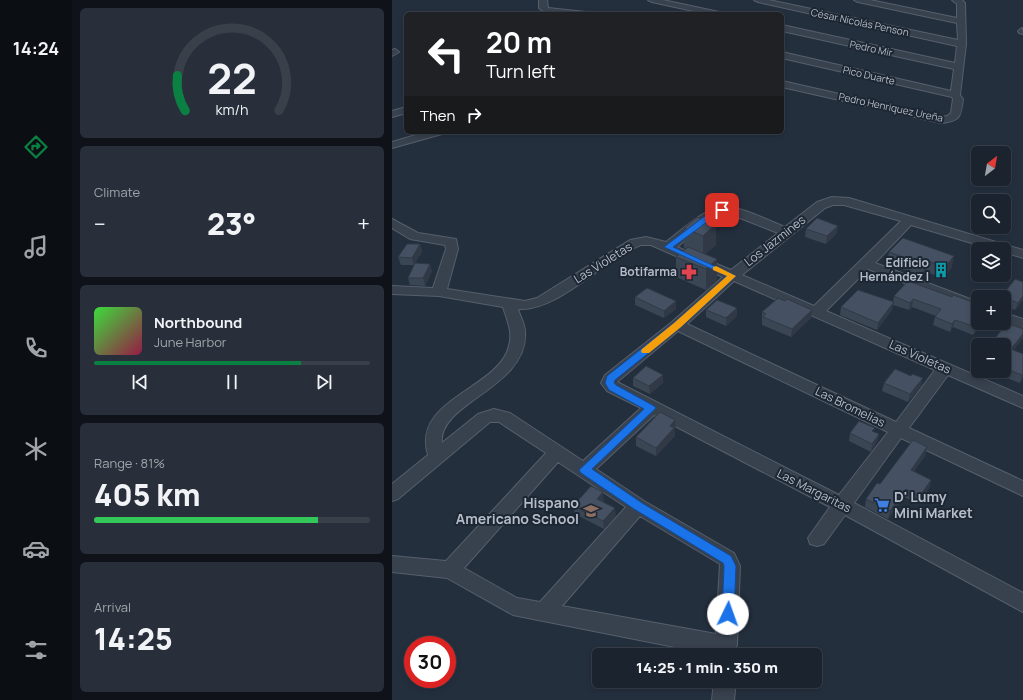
<!DOCTYPE html>
<html lang="en">
<head>
<meta charset="utf-8">
<style>
	:root { --surface:#1b232e; --page:#282f3a; --text:#f1f3f6; --muted:#a0a4aa; --line:#39404a; --accent:#0b8043 }
	body { margin:0; font-family:Manrope,sans-serif; background:var(--page); color:var(--text); height:100vh; display:flex; flex-direction:column; font-size:15px; white-space:nowrap }
	* { box-sizing:border-box; margin:0 }
	p { font-size:13px; color:var(--muted) }
	.icon { flex:none; width:22px; height:22px; fill:none; stroke:currentColor; stroke-width:2; stroke-linecap:round; stroke-linejoin:round }
	.map { position:relative; flex:1; overflow:hidden }
	.side { display:flex; flex-direction:column; gap:8px; padding:8px; background:#0f1319; width:320px }
	.side>* { flex:none }
	.top-card { position:absolute; left:12px; top:12px; width:380px; height:122px; border-radius:6px; box-shadow:0 2px 6px #0003,0 0 0 1px var(--line); background:#202124; color:#fff; overflow:hidden }
	.needle { width:26px; rotate:31deg }
	.controls { position:absolute; left:579px; top:146px; display:grid; gap:8px }
	.controls a { display:grid; place-items:center; width:40px; height:40px; border-radius:6px; background:var(--surface); box-shadow:0 2px 6px #0003,0 0 0 1px var(--line); font-size:20px }
	.speed { position:absolute; left:12px; top:636px; display:flex; gap:8px; font-size:20px; font-weight:700; text-align:center }
	.speed>* { display:grid; place-content:center; width:52px; height:52px; border-radius:50%; background:var(--surface); box-shadow:0 2px 6px #0003,0 0 0 1px var(--line); line-height:1 }
	.speed .limit { border:6px solid #d22; background:#fff; color:#111 }
	.pin { position:absolute; display:grid; place-items:center; width:34px; height:34px; color:#fff; margin:-17px; border-radius:8px; box-shadow:0 2px 6px #0006 }
	.me { position:absolute; width:44px; margin:-22px; rotate:3deg; stroke-linejoin:round; filter:drop-shadow(0 0 3px #0008) }
	.turn { display:flex; align-items:center; gap:14px; height:84px; padding:0 16px; font-size:18px }
	.turn .icon { width:52px; height:52px; stroke-width:2.5 }
	.turn b { display:block; font-size:28px; line-height:34px }
	.then { display:flex; align-items:center; height:38px; padding:0 16px; background:#0003; gap:8px; font-size:15px }
	.big { font-size:30px; font-weight:800; line-height:1.1 }
	.side .card { flex:1; display:flex; flex-direction:column; justify-content:center; gap:6px; min-width:0; padding:0 14px; border-radius:6px; background:var(--page) }
	.side .dial { align-items:center; gap:0 }
	.dial svg { height:104px; overflow:visible; fill:none; stroke:var(--line); stroke-width:7; stroke-linecap:round; text-anchor:middle }
	.dial text { fill:var(--text); stroke:none }
	.song { display:flex; align-items:center; gap:12px }
	.cover { width:48px; height:48px; border-radius:6px; background:linear-gradient(135deg,hsl(120 70% 55%),hsl(340 70% 35%)) }
	.played { height:4px; border-radius:2px; background:linear-gradient(90deg,var(--accent) 75%,var(--line) 75%) }
	.keys { display:flex; justify-content:space-around; direction:ltr }
	.heat { display:flex; justify-content:space-between; align-items:center; font-size:22px; direction:ltr }
	.charge { height:6px; border-radius:3px; background:linear-gradient(90deg,#34c759 81%,var(--line) 0) }
	.trip { position:absolute; left:200px; top:648px; width:230px; height:40px; border-radius:6px; background:var(--surface); box-shadow:0 2px 6px #0003,0 0 0 1px var(--line); font-weight:800; line-height:40px; text-align:center }
	main { display:flex; flex:1; min-height:0 }
	.menu { display:flex; flex-direction:column; width:72px; justify-content:space-around; align-items:center; background:#0b0e12; color:var(--muted) }
	.menu .icon { width:28px; height:28px }
	.menu .current { color:var(--accent) }
	.menu b { font-size:18px; color:var(--text) }
	.map>svg:first-child { display:block }
	.lines { fill:none; stroke-linecap:round; stroke-linejoin:round }
	.minor-casing { stroke:#565f6c; stroke-width:2 }
	.minor { fill:#38414e; fill-rule:evenodd }
	.wall { fill:#3b4654 }
	.shaded-wall { fill:#303945 }
	.building { fill:#455162; stroke:#303945 }
	.route { fill:#1a73e8; stroke:#114b97 }
	.slow { fill:#f59e0b }
	.labels { text-anchor:middle; stroke-width:4; stroke-linejoin:round; paint-order:stroke }
	.far-street-label { font-size:10px; fill:#b4bcc9; stroke:#1d2633 }
	.street-label { font-size:12px; fill:#b4bcc9; stroke:#1d2633 }
	.poi-label { font-size:12px; font-weight:bold; fill:#b4bcc9; stroke:#1d2633; text-anchor:end }
	.near-poi-label { font-size:14px; font-weight:bold; fill:#b4bcc9; stroke:#1d2633; text-anchor:start }
</style>
</head>
<body>
<main>
<nav class="menu">
<b>14:24</b>
<svg class="icon current" aria-label="directions" viewBox="0 0 24 24"><path d="M12 3l9 9-9 9-9-9zM9 14v-3h6M13 9l2 2-2 2"/></svg>
<svg class="icon" aria-label="music" viewBox="0 0 24 24"><path d="M9 18V5l10-2v13"/><circle cx="6" cy="18" r="3"/><circle cx="16" cy="16" r="3"/></svg>
<svg class="icon" aria-label="phone" viewBox="0 0 24 24"><path d="M5 4h4l2 5-3 2q2 4 5 5l2-3 5 2v4C11 20 4 13 5 4z"/></svg>
<svg class="icon" aria-label="climate" viewBox="0 0 24 24"><path d="M12 3v18M4 7l16 10M4 17L20 7"/></svg>
<svg class="icon" aria-label="car" viewBox="0 0 24 24"><path d="M5 17H2v-5l4-1 3-4h7l3 4 3 1v5h-3M9 17h6M6 11h13"/><circle cx="7" cy="17" r="2"/><circle cx="17" cy="17" r="2"/></svg>
<svg class="icon" aria-label="filters" viewBox="0 0 24 24"><path d="M4 7h16M4 17h16"/><circle cx="9" cy="7" r="2"/><circle cx="15" cy="17" r="2"/></svg>
</nav>
<section class="side">
<div class="card dial"><svg viewBox="0 0 100 80">
<path d="M14 69A42 42 0 1 1 86 69"/>
<path d="M14 69A42 42 0 0 1 8 42" stroke="#0b8043"/>
<text x="50" y="56" font-size="32" font-weight="700">22</text>
<text x="50" y="72" font-size="11">km/h</text>
</svg></div>
<div class="card"><p>Climate</p>
<div class="heat"><a>−</a><b class="big">23°</b><a>+</a></div>
</div>
<div class="card">
<div class="song"><i class="cover"></i><div><b>Northbound</b><p>June Harbor</p></div></div>
<div class="played"></div>
<div class="keys"><svg class="icon" aria-label="previous" viewBox="0 0 24 24"><path d="M18 5L8 12l10 7zM5 5v14"/></svg><svg class="icon" aria-label="pause" viewBox="0 0 24 24"><path d="M8 5v14M16 5v14"/></svg><svg class="icon" aria-label="next" viewBox="0 0 24 24"><path d="M6 5l10 7-10 7zM19 5v14"/></svg></div>
</div>
<div class="card"><p>Range · 81%</p><b class="big">405 km</b><div class="charge"></div></div>
<div class="card"><p>Arrival</p><b class="big">14:25</b></div>
</section>
<div class="map">
<svg width="631" height="700" viewBox="0 0 631 700">
	<rect width="100%" height="100%" fill="#242f3e"/>
	<g class="lines">
		<!-- minor casing -->
		<g class="minor-casing">
			<path id="minor" d="M147,0H155L156,8L194,12L198,14C186,14 155,17 147,8Z
				M256,0H271L327,12L331,14H315L260,2Z
				M362,0H377L566,40L565,23L466,2L462,0H478L565,18V4L560,0H570L573,3L574,44L568,95L571,99C569,117 568,121 549,123L390,87V81L549,117L555,116L559,113L561,99L560,97L390,58V52L559,91L562,69L390,31V25L563,63L565,46L366,2Z
				M630,28L631,34L627,33L626,31Z
				M3,49L7,52L0,56V50Z
				M14,107V113L0,117V111Z
				M34,132H51L50,134L0,148V142Z
				M440,197L457,198L631,250V258L612,252V249H600L519,225L483,263L586,302V311L476,269L434,311L631,396V408L556,375L517,428L631,481V496L509,438L462,503L631,593V612L453,515L432,544L425,546L418,544L416,538L438,507L262,415L204,469L252,501L342,553L348,566L345,645L341,652L334,655L313,653L121,615L55,578L0,572V556L54,561L154,453L107,422H98L6,499L0,501V484L36,455C19,399 107,389 117,346C121,332 115,320 111,307L47,296L0,294V286L41,288L54,249L53,245L18,239L0,228V219L26,233L64,239L66,249L55,289L133,301L145,298L238,240L254,237L274,242C289,231 310,210 329,207C344,204 378,221 393,227L425,202ZM441,205H452L509,221L422,306L350,275L433,208ZM331,214L348,218L386,233L339,270L285,247L315,223ZM249,245H259L331,277L280,322L213,375L209,383L215,391L249,408L191,461L118,413L102,409L86,414L50,443C45,403 137,387 133,332C133,324 128,316 126,309C166,312 212,259 249,245ZM342,281L543,370L504,422L295,324ZM286,331L496,432L447,495L225,382ZM166,462L234,507L148,602L125,598L72,568ZM248,516L328,564L324,634L170,606Z
				M612,313L631,319V329L612,322Z
				M322,681H344L342,700H320Z"/>
		</g>
		<!-- minor -->
		<use href="#minor" class="minor"/>
	</g>
	<!-- wall -->
	<path class="wall" d="M305,217L324,245L313,254L325,259V280L314,290L284,277V257L294,249L292,248V228Z
		M414,229L445,233L434,244L413,237Z
		M28,244L30,252L23,263L40,271L33,286L18,285L16,278L22,265H9L6,257Z
		M497,252L560,267L551,278L534,272L530,276L495,263Z
		M623,279L631,282V300L623,310L612,306V297H609Z
		M516,281L586,323H590L581,335L561,327L558,332L541,325L543,317L544,316L520,307L517,310L501,305L500,310L485,330L448,315L449,307L501,302L502,296Z
		M243,297L284,301V309L272,318L243,305Z
		M345,308V316L334,326L314,317V310Z
		M370,312L419,318L399,337L370,325Z
		M612,345L622,350L631,354V377L628,383L596,371H612Z
		M241,378L271,383L258,394L241,386Z
		M492,383L529,386L516,402L490,391Z
		M284,428L282,429L283,436L264,456L244,446V437Z
		M482,432L487,434L485,442L479,452L457,441L458,433Z
		M535,447L533,456L522,471L539,480L537,488L526,504L512,497L496,519L473,507L474,499L488,484Z
		M212,501L211,502L224,516L212,529L183,514L181,506Z"/>
	<!-- shaded-wall -->
	<path class="shaded-wall" d="M324,224V245L311,256V236Z
		M446,226L445,233L434,244L435,236Z
		M28,244L30,252L22,265L20,258Z
		M562,256L560,267L551,278L553,267Z
		M325,259V280L314,290V269Z
		M536,261L534,272L530,276L533,265Z
		M38,264L40,271L33,286L31,278Z
		M631,296V300L623,310L626,303Z
		M521,299L520,307L517,310L518,303Z
		M284,301V309L272,318V311Z
		M502,302L500,310L485,330L486,323Z
		M345,308V316L334,326V318Z
		M420,310L419,318L399,337L400,329Z
		M563,320L561,327L558,332L560,324Z
		M586,323H590L581,335L584,327Z
		M631,334V338L617,357L619,349Z
		M631,374V377L628,383L630,375Z
		M271,375V383L258,394L257,386Z
		M531,378L529,386L516,402L518,394Z
		M283,420L284,428L282,429L283,436L264,456V448L278,426Z
		M487,434L485,442L479,452L480,444Z
		M535,447L533,456L517,478L519,470Z
		M539,480L537,488L526,504L528,496Z
		M514,489L512,497L496,519L498,511Z
		M211,492L212,501L206,508L205,499Z
		M223,508L224,516L212,529L211,521Z"/>
	<!-- building -->
	<path class="building" d="M305,217L324,224L311,236L292,228Z
		M425,218L446,226L435,236L414,229Z
		M511,238L562,256L553,267L536,261L533,265L497,252Z
		M15,244H28L20,258L6,257Z
		M296,247L325,259L314,269L284,257Z
		M23,263L38,264L31,278H16Z
		M623,279L631,282V296L626,303L610,296Z
		M516,281L560,297L561,295L586,304V323L584,327L563,320L560,324L543,317L549,309L521,299L518,303L502,296Z
		M255,288L284,301L272,311L243,297Z
		M466,290L502,302L486,323L449,307Z
		M386,298L393,301L395,299L420,310L400,329L371,317L374,314L370,312Z
		M325,300L345,308L334,318L314,310Z
		M615,323L631,329V334L619,349L631,354V374L630,375L612,368V345H599L604,337Z
		M254,366L271,375L257,386L241,378Z
		M503,369L519,376L520,374L531,378L518,394L492,383Z
		M268,412L283,420L278,426L282,428L264,448L244,437Z
		M467,421L483,428L480,431L487,434L480,444L458,433Z
		M521,440L535,447L519,470L539,480L528,496L514,489L498,511L474,499L485,483L488,484Z
		M199,486L211,492L205,499L223,508L211,521L181,506Z"/>
	<!-- route -->
	<path class="route" d="M330,208L333,209V212L323,216L281,247L344,276L289,327L223,380L222,383L224,385L262,406L264,408L200,469L250,503L339,556L344,566L342,614L340,618L336,619L332,618L330,614L332,566L331,563L242,509L189,473L187,470L252,409L217,390L213,383L215,376L282,323L335,276L272,247L317,213Z"/>
	<!-- slow -->
	<path class="slow" d="M324,266L344,276L289,327L257,353H250L249,351L250,349L282,323L335,276L321,270V267Z"/>
	<!-- icons -->
	<defs>
		<g id="building-bare" transform="scale(1.2)"><path d="M-4-6H4V6H1V3H-1V6H-4ZM-2.5-4.3h1.7v1.8h-1.7ZM.8-4.3h1.7v1.8H.8ZM-2.5-1h1.7V.8h-1.7ZM.8-1h1.7V.8H.8Z" fill="#0f9aa8" stroke="#1d2633" stroke-width="2.5" paint-order="stroke"/></g>
		<g id="pharmacy-bare" transform="scale(1.2)"><path d="M-2-6h4v4h4v4h-4v4h-4v-4h-4v-4h4Z" fill="#e0444e" stroke="#1d2633" stroke-width="2.5" paint-order="stroke"/></g>
		<g id="supermarket-bare" transform="scale(1.2)"><path d="M-6-5.5h2.5l.6 2H6L4.5 2H-2.5L-4.4-4H-6ZM-1.5 3.2a1.3 1.3 0 1 0 .1 0ZM3 3.2a1.3 1.3 0 1 0 .1 0Z" fill="#3f7fe0" stroke="#1d2633" stroke-width="2.5" paint-order="stroke"/></g>
		<g id="school-bare" transform="scale(1.2)"><path d="M0-5L7-2L0 1L-7-2ZM-4 1L0 2.5L4 1V4Q0 6-4 4Z" fill="#8d6e63" stroke="#1d2633" stroke-width="2.5" paint-order="stroke"/></g>
	</defs>
	<g fill-rule="evenodd">
		<use href="#building-bare" x="549" y="270"/>
		<use href="#pharmacy-bare" x="297" y="272"/>
		<use href="#supermarket-bare" x="490" y="505"/>
		<use href="#school-bare" x="199" y="511"/>
	</g>
	<g class="labels">
		<!-- far-street labels -->
		<g class="far-street-label">
			<text transform="translate(468 22) rotate(12)" y="4">César Nicolás Penson</text>
			<text transform="translate(479 48) rotate(12)" y="4">Pedro Mir</text>
			<text transform="translate(477 75) rotate(13)" y="4">Pico Duarte</text>
			<text transform="translate(499 107) rotate(12)" y="4">Pedro Henriquez Ureña</text>
		</g>
		<!-- street labels -->
		<g class="street-label">
			<text transform="translate(383 241) rotate(-38)" y="4">Los Jazmines</text>
			<text transform="translate(211 263) rotate(-32)" y="4">Las Violetas</text>
			<text transform="translate(528 357) rotate(24)" y="4">Las Violetas</text>
			<text transform="translate(458 407) rotate(26)" y="4">Las Bromelias</text>
			<text transform="translate(422 491) rotate(27)" y="4">Las Margaritas</text>
		</g>
		<!-- poi labels -->
		<g class="poi-label">
			<text x="537" y="267">Edificio<tspan x="537" dy="14">Hernández I</tspan></text>
			<text x="285" y="276">Botifarma</text>
		</g>
		<!-- near-poi labels -->
		<g class="near-poi-label">
			<text x="502" y="502">D' Lumy<tspan x="502" dy="16">Mini Market</tspan></text>
			<text x="187" y="508" text-anchor="end">Hispano<tspan x="187" dy="16">Americano School</tspan></text>
		</g>
	</g>
</svg>
<div class="controls">
<a><svg class="needle" viewBox="-14 -14 28 28"><path d="M0-13l5 13h-10z" fill="#e53935"/><path d="M0 13l5-13h-10z" fill="#a0a4aa"/></svg></a>
<a><svg class="icon" aria-label="search" viewBox="0 0 24 24"><circle cx="10" cy="10" r="6"/><path d="M15 15l6 6"/></svg></a>
<a><svg class="icon" aria-label="layers" viewBox="0 0 24 24"><path d="M12 4l9 5-9 5-9-5zM3 14l9 5 9-5"/></svg></a>
<a>+</a>
<a>−</a>
</div>
<div class="speed"><div class="limit">30</div></div>
<div class="pin" style="left:330px;top:210px;background:#d93025"><svg class="icon" aria-label="arrive" viewBox="0 0 24 24"><path d="M6 21V4h12l-3 4 3 4H6"/></svg></div>
<svg class="me" style="left:336px;top:614px" viewBox="-20 -20 40 40"><circle r="19" fill="#fff"/><path d="M0-13L10 11 0 6-10 11z" fill="#1a73e8"/></svg>
<div class="trip">14:25 · 1 min · 350 m</div>
<div class="top-card">
<div class="turn"><svg class="icon" aria-label="left" viewBox="0 0 24 24"><path d="M17 20v-9H6M10 6l-5 5 5 5"/></svg><div><b>20 m</b>Turn left</div></div>
<div class="then">Then<svg class="icon" aria-label="right" viewBox="0 0 24 24"><path d="M7 20v-9h11M14 6l5 5-5 5"/></svg></div>
</div>
</div>
</main>
</body>
</html>
